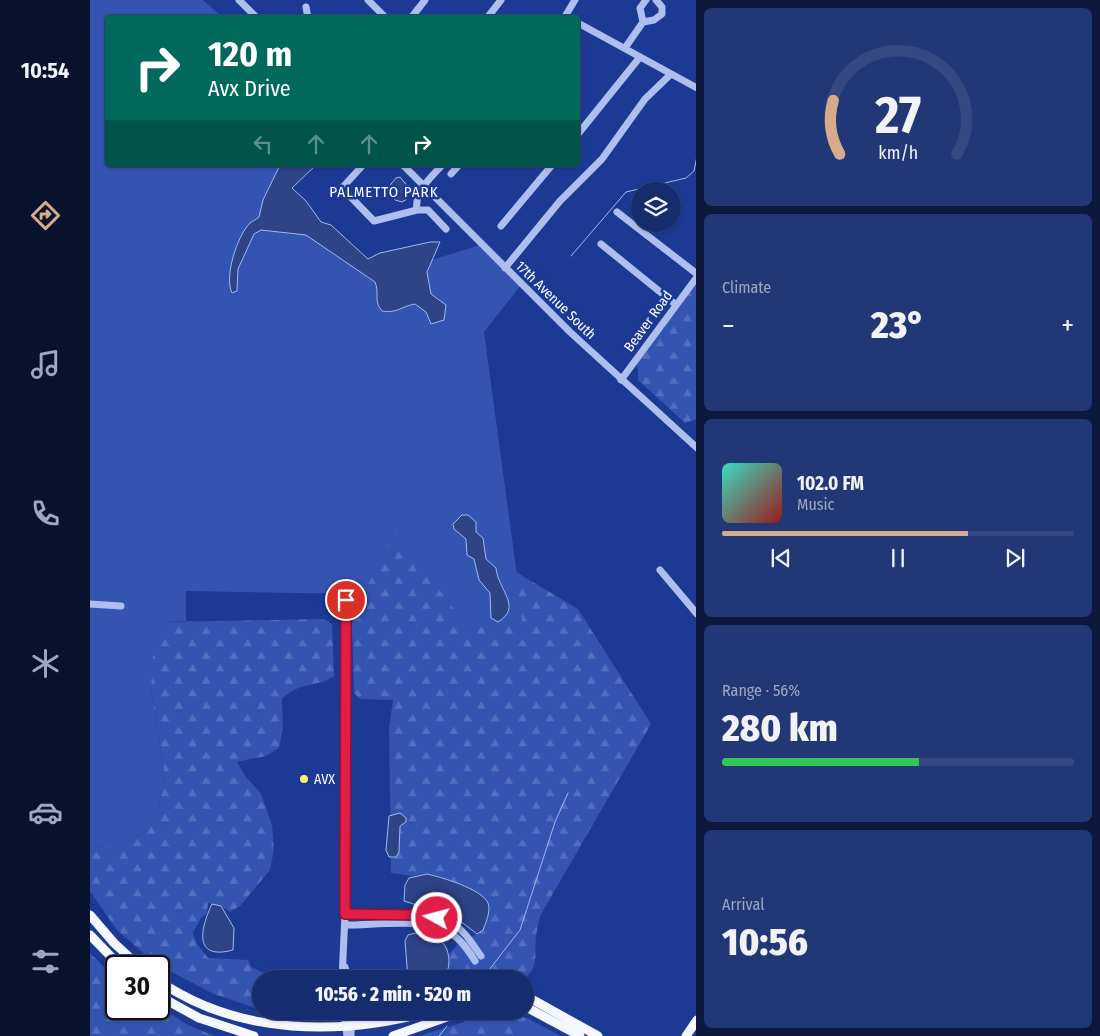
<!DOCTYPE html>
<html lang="en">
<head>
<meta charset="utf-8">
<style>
	:root { --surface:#152c6e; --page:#223876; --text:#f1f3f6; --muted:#9da7c2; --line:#344881; --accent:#d6ab8b }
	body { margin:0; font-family:"Fira Sans Condensed",sans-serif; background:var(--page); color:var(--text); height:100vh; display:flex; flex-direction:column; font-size:19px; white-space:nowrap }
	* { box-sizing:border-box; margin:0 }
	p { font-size:16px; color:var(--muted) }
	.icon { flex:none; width:28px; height:28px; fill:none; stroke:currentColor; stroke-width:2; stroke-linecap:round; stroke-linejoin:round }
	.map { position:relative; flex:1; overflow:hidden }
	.sheet { display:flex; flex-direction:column; gap:8px; padding:8px; background:#0c183c; width:404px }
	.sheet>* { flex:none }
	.top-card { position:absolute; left:15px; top:15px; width:475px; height:152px; border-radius:5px; box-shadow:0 1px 4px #0004,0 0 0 1px var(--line); background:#00695c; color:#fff; overflow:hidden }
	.controls { position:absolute; left:541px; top:182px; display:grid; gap:10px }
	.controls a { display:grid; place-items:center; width:50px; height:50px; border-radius:50%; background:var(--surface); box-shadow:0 1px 4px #0004,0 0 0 1px var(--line); font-size:25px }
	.speed { position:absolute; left:15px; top:955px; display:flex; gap:10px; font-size:25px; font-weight:700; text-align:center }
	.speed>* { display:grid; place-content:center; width:65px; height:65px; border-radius:50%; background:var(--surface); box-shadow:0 1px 4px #0004,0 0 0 1px var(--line); line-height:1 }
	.speed .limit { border:2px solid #111; border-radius:8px; background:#fff; color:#111 }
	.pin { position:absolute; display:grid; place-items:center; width:42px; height:42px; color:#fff; margin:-21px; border:2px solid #fff; border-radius:50%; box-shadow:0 1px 5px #0007 }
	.me { position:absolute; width:55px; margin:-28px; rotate:277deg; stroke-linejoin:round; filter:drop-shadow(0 0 4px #0008) }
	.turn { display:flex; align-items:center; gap:18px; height:105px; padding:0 20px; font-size:22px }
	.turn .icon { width:65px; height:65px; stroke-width:2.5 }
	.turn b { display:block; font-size:35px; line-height:42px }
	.lanes { display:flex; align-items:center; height:48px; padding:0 20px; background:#0003; justify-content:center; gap:25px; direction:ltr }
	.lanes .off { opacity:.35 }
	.big { font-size:38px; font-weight:800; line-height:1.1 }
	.sheet .widget { flex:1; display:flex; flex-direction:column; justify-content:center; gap:8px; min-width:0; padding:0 18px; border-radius:8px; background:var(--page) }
	.sheet .dial { align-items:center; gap:0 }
	.dial svg { height:130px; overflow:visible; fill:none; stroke:var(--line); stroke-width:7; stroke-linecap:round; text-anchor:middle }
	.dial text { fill:var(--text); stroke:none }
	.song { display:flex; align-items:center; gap:15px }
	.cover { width:60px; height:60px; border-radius:8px; background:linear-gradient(135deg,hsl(170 70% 55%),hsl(0 70% 35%)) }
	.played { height:5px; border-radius:2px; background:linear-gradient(90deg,var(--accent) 70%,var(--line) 70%) }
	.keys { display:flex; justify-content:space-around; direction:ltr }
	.heat { display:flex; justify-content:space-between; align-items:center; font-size:28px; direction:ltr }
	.charge { height:8px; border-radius:4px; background:linear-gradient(90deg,#34c759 56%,var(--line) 0) }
	.trip { position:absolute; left:162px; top:970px; width:282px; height:50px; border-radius:25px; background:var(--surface); box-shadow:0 1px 4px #0004,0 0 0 1px var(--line); font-weight:800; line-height:50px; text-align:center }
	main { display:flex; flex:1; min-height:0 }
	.menu { display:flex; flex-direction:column; width:90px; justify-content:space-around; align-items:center; background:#08122c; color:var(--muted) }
	.menu .icon { width:35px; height:35px }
	.menu .active { color:var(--accent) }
	.menu b { font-size:22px; color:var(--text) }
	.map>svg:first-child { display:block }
	.green { fill:#3454b2 }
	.forest { fill:url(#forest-firs) }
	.water { fill:#2e4487; stroke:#a1b7f0 }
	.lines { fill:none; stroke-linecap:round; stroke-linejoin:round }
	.stream { stroke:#a1b7f0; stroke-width:1 }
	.minor { stroke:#aebfef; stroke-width:7 }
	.major { stroke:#f6f8ff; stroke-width:9 }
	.route-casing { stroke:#92132f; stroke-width:12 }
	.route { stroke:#e11d48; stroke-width:9 }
	.poi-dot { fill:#fef06c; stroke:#1c3a93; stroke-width:2 }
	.labels { text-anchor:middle; stroke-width:5; stroke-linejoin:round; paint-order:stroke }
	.street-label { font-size:14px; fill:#fff; stroke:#1c3a93 }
	.poi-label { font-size:14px; fill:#fff; stroke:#1c3a93; text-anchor:start }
	.neighbourhood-label { font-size:15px; letter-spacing:1px; fill:#fff; stroke:#1c3a93 }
</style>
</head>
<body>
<main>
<nav class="menu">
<b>10:54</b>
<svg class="icon active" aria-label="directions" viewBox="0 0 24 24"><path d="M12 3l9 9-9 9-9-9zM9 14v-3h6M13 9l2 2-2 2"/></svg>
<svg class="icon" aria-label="music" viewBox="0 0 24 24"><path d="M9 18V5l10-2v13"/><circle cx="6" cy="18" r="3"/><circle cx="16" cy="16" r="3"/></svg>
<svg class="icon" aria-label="phone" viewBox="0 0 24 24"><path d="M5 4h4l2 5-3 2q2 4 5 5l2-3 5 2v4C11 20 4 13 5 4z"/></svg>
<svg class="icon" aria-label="climate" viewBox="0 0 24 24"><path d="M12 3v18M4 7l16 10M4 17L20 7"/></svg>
<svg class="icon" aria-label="car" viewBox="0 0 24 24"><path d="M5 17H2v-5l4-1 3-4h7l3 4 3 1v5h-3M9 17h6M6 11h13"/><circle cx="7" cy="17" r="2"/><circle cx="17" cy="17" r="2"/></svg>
<svg class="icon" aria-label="filters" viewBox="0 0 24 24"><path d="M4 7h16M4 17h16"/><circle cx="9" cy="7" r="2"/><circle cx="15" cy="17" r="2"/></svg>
</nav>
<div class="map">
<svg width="607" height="1036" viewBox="0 0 607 1036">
	<defs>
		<pattern id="forest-firs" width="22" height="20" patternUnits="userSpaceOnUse" patternTransform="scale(1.25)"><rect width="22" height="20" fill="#3454b2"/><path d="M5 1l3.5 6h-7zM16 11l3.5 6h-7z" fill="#526ebe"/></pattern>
	</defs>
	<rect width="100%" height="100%" fill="#1c3a93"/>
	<!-- green -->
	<path class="green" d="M0,0H113L132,17L18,18V165H209L185,190L284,278L390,245L431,285L394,332L434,627H378L305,533L273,594L96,591V621L70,622L61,691L75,776L65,822L50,836L33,845L0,847Z
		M437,1018L471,1036H424Z"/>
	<!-- forest -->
	<path class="forest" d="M606,275L607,419L595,423L548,380V369L545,360Z
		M305,532L378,627H433L426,572L488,609L561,724L450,916C449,923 447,929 446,936C444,952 450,969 433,979H354L359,968V954L371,941L390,933L337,874L323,876L301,873L299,728L303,700L270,699L264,693L261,594H273Z
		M234,619L242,624L244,676C227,688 210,681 192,699L193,729L189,748L176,756L147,762L156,777L171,794L182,825L184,849L180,870L150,906L140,912L131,906L118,903L117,913L111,918L103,933L107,944L118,958L158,960L161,967L187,979H171V1010L124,994L66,964L26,929L0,891V847L33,845L50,836L65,822L75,776L61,691L64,637L70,622Z
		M0,953L26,979V1009H69V1006L96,1024L124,1036H0Z
		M404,1012L419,1013L437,1018L424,1036H330Z"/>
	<!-- water -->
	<path class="water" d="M190,165H226L202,188L216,201L231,222L241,225L278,259L290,253L340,242H350L337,272L341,294L356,305L354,320L341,324L336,312L325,304C312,306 306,314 292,311C283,301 290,293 285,282L216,235L171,230L164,234L148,269L147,291L142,293C134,277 147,236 160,223C162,221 166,220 169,217L173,200Z
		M310,177L319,188L317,199L312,202L305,200L297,189L306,178Z
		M372,515H378L386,522V532L393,538L396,559L406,568C408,590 433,607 408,622L401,618L400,593L389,580L384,559L377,555L376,539L364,529L363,524Z
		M310,813L316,818V822L310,826L309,852L306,857H299L296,850L299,816Z
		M337,874C351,877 392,889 398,903C401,911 396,922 393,930L387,934L365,917L314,901L315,885L319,878Z
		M122,904L131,906L144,928L143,950C102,961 111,927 122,904Z
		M325,933C332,934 339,934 345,937C361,944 362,966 354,979H318L315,941L318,935Z"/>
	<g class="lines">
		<!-- stream -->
		<path class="stream" d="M481,256L536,192L596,178L604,171L607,156
			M392,979L430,930L465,822L478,793
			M349,1036L357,1026"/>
		<!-- minor -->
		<path class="minor" d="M149,0L167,18
			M278,0L296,18
			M216,7L218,18
			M321,18L335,0
			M397,18L411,0
			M474,18L485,0
			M553,22L550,8L556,0
			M488,23L607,88
			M535,48L553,22L564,20L572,14V7L566,0
			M488,134L550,57
			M273,165L252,188L284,221L327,210H338L356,229
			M313,165L480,332L607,448
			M361,174L369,165
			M327,210C324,191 341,178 352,165
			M527,212L607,274
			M411,226L462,165
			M511,244L585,304
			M415,268L470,201L512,159L555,99L581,74
			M531,380L607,277
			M570,570L607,614
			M0,604L31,606
			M255,914C287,914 335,909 363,924C375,931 383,945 391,956
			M255,925C285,925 323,919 352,929C367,934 377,948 385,961
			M255,967L259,979
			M252,979L255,914L256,600
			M254,1011L257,1036
			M261,1036L262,1011"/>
		<!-- major -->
		<path class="major" d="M0,915L24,943L49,966
			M0,935L30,966
			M69,981C149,1036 252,1036 342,1011
			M69,996L109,1018L164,1036
			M436,996L508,1036
			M436,1007L490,1036
			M303,1036L374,1011
			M596,1036L607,1020"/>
	</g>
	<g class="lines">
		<!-- route casing -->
		<g class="route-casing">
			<path id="route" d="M256,600L255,914L329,915L347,918"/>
		</g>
		<!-- route -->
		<use href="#route" class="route"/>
	</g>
	<!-- markers -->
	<circle class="poi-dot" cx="214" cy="779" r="5"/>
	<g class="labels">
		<!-- street labels -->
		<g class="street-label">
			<text transform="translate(466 300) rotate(44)" y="5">17th Avenue South</text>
			<text transform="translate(558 321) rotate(-54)" y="5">Beaver Road</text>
		</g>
		<!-- poi labels -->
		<g class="poi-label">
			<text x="224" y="784">AVX</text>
		</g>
		<!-- neighbourhood labels -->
		<g class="neighbourhood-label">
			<text x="294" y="197">PALMETTO PARK</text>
		</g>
	</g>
</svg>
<div class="controls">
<a><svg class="icon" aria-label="layers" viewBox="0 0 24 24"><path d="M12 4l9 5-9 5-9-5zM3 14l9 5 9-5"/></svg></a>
</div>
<div class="speed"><div class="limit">30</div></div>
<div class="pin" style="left:256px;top:600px;background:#d93025"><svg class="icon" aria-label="arrive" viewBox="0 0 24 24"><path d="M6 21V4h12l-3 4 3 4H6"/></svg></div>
<svg class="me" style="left:347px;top:918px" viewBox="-20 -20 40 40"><circle r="17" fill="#e11d48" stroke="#fff" stroke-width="3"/><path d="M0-11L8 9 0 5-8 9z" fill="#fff"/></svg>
<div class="trip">10:56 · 2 min · 520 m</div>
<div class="top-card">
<div class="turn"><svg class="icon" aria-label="right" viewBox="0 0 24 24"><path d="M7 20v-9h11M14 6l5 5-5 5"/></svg><div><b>120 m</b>Avx Drive</div></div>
<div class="lanes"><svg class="icon off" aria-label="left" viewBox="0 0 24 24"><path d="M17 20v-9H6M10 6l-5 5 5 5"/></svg><svg class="icon off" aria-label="ahead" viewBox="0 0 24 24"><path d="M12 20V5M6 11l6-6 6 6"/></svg><svg class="icon off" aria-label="ahead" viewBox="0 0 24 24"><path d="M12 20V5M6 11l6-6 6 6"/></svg><svg class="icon" aria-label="right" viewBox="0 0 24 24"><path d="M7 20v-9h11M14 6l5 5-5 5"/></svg></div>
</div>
</div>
<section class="sheet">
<div class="widget dial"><svg viewBox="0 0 100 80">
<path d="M14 69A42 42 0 1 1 86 69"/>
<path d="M14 69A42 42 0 0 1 10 36" stroke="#d6ab8b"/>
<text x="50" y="56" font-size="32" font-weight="700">27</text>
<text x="50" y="72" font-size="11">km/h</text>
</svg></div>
<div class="widget"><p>Climate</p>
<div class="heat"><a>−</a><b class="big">23°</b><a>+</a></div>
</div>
<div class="widget">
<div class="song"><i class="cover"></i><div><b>102.0 FM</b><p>Music</p></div></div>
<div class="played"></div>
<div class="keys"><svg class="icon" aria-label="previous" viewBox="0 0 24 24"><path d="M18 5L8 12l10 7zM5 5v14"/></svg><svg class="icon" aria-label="pause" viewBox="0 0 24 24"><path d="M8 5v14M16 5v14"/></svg><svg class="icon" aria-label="next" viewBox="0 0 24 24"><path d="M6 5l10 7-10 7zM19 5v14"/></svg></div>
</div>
<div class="widget"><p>Range · 56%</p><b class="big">280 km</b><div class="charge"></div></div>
<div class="widget"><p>Arrival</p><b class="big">10:56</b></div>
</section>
</main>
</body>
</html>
